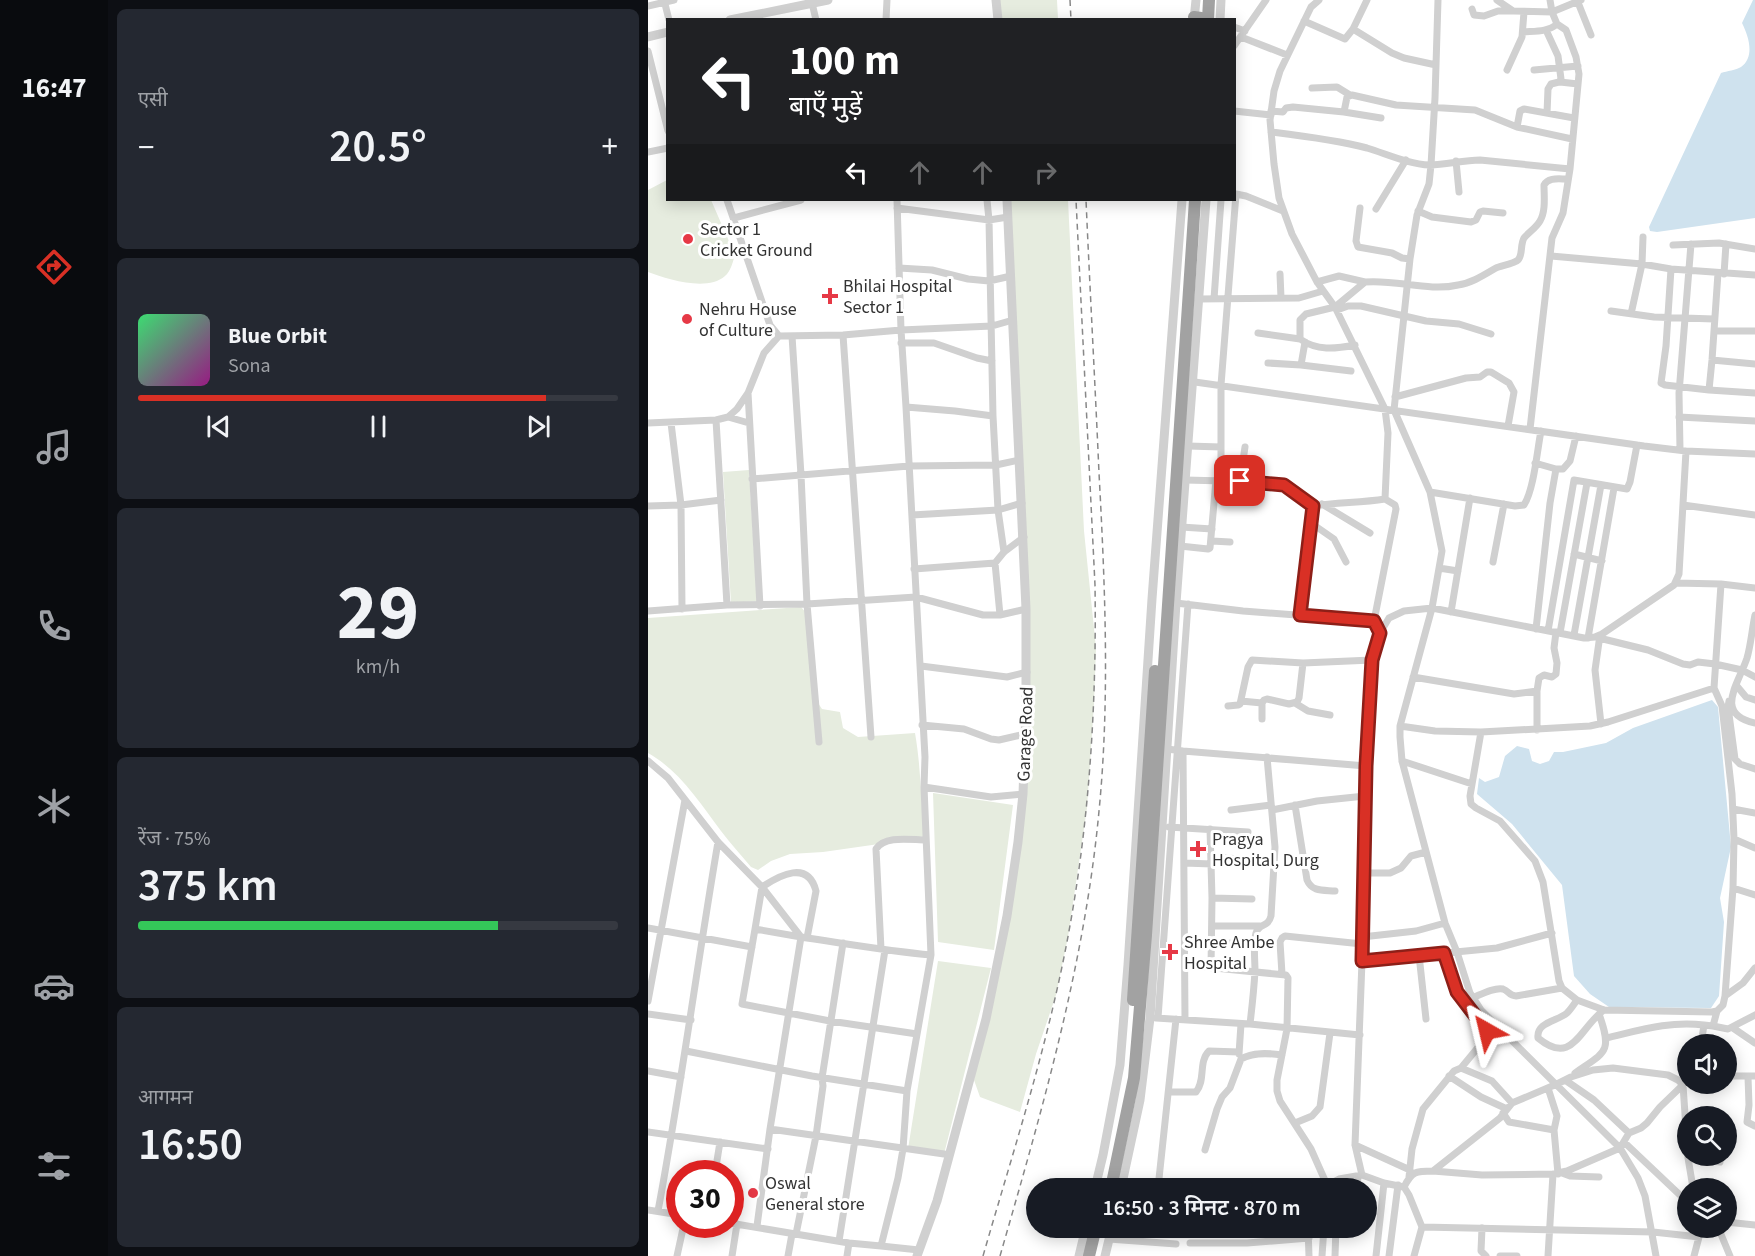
<!DOCTYPE html>
<html lang="hi">
<head>
<meta charset="utf-8">
<style>
	:root { --surface:#171b24; --page:#242831; --text:#f1f3f6; --muted:#9ea1a6; --line:#363941; --accent:#d93025 }
	body { margin:0; font-family:"Source Sans 3","Noto Sans Devanagari",sans-serif; background:var(--page); color:var(--text); height:100vh; display:flex; flex-direction:column; font-size:22px; white-space:nowrap }
	* { box-sizing:border-box; margin:0 }
	p { font-size:20px; color:var(--muted) }
	.icon { flex:none; width:33px; height:33px; fill:none; stroke:currentColor; stroke-width:2; stroke-linecap:round; stroke-linejoin:round }
	.map { position:relative; flex:1; overflow:hidden }
	.sheet { display:flex; flex-direction:column; gap:9px; padding:9px; background:#0d0f14; width:540px }
	.sheet>* { flex:none }
	.banner { position:absolute; left:18px; top:18px; width:570px; height:183px; border-radius:0px; box-shadow:0 3px 15px #0003; background:#202124; color:#fff; overflow:hidden }
	.tools { position:absolute; left:1029px; top:1034px; display:grid; gap:12px }
	.tools a { display:grid; place-items:center; width:60px; height:60px; border-radius:50%; background:var(--surface); box-shadow:0 3px 15px #0003; font-size:30px }
	.speed { position:absolute; left:18px; top:1160px; display:flex; gap:12px; font-size:30px; font-weight:700; text-align:center }
	.speed>* { display:grid; place-content:center; width:78px; height:78px; border-radius:50%; background:var(--surface); box-shadow:0 3px 15px #0003; line-height:1 }
	.speed .limit { border:9px solid #d22; background:#fff; color:#111 }
	.pin { position:absolute; display:grid; place-items:center; width:51px; height:51px; color:#fff; margin:-26px; border-radius:12px; box-shadow:0 3px 9px #0006 }
	.me { position:absolute; width:66px; margin:-33px; rotate:323deg; stroke-linejoin:round; filter:drop-shadow(0 0 4px #0008) }
	.turn { display:flex; align-items:center; gap:21px; height:126px; padding:0 24px; font-size:27px }
	.turn .icon { width:78px; height:78px; stroke-width:2.5 }
	.turn b { display:block; font-size:42px; line-height:51px }
	.lanes { display:flex; align-items:center; height:57px; padding:0 24px; background:#0003; justify-content:center; gap:30px; direction:ltr }
	.lanes .off { opacity:.35 }
	.big { font-size:45px; font-weight:600; line-height:1.1 }
	.sheet .tile { flex:1; display:flex; flex-direction:column; justify-content:center; gap:9px; min-width:0; padding:0 21px; border-radius:9px; background:var(--page) }
	.sheet .dial { align-items:center; gap:0 }
	.dial b { font-size:78px; line-height:1 }
	.song { display:flex; align-items:center; gap:18px }
	.cover { width:72px; height:72px; border-radius:9px; background:linear-gradient(135deg,hsl(140 70% 55%),hsl(310 70% 35%)) }
	.played { height:6px; border-radius:3px; background:linear-gradient(90deg,var(--accent) 85%,var(--line) 85%) }
	.keys { display:flex; justify-content:space-around; direction:ltr }
	.heat { display:flex; justify-content:space-between; align-items:center; font-size:33px; direction:ltr }
	.charge { height:9px; border-radius:4px; background:linear-gradient(90deg,#34c759 75%,var(--line) 0) }
	.trip { position:absolute; left:378px; top:1178px; width:351px; height:60px; border-radius:30px; background:var(--surface); box-shadow:0 3px 15px #0003; font-weight:600; line-height:60px; text-align:center }
	main { display:flex; flex:1; min-height:0 }
	.dock { display:flex; flex-direction:column; width:108px; justify-content:space-around; align-items:center; background:#090b0e; color:var(--muted) }
	.dock .icon { width:42px; height:42px }
	.dock .on { color:var(--accent) }
	.dock b { font-size:27px; color:var(--text) }
	.map>svg:first-child { display:block }
	.green { fill:#e6ecdf }
	.water { fill:#cfe2ee }
	.lines { fill:none; stroke-linecap:round; stroke-linejoin:round }
	.minor { stroke:#d0d0d0; stroke-width:7 }
	.tertiary { stroke:#d0d0d0; stroke-width:9 }
	.trunk { stroke:#a2a2a2; stroke-width:12 }
	.rail { stroke:#888; stroke-width:1.5; stroke-dasharray:6 4.5; stroke-linecap:butt }
	.route-casing { stroke:#8d1f18; stroke-width:15 }
	.route { stroke:#d93025; stroke-width:10 }
	.poi-dot { fill:#e63946; stroke:#fff; stroke-width:2 }
	.labels { text-anchor:middle; stroke-width:6; stroke-linejoin:round; paint-order:stroke }
	.poi-label { font-size:18px; fill:#333; stroke:#fff; text-anchor:start }
	.street-label { font-size:18px; fill:#333; stroke:#fff }
</style>
</head>
<body>
<main>
<nav class="dock">
<b>16:47</b>
<svg class="icon on" aria-label="directions" viewBox="0 0 24 24"><path d="M12 3l9 9-9 9-9-9zM9 14v-3h6M13 9l2 2-2 2"/></svg>
<svg class="icon" aria-label="music" viewBox="0 0 24 24"><path d="M9 18V5l10-2v13"/><circle cx="6" cy="18" r="3"/><circle cx="16" cy="16" r="3"/></svg>
<svg class="icon" aria-label="phone" viewBox="0 0 24 24"><path d="M5 4h4l2 5-3 2q2 4 5 5l2-3 5 2v4C11 20 4 13 5 4z"/></svg>
<svg class="icon" aria-label="climate" viewBox="0 0 24 24"><path d="M12 3v18M4 7l16 10M4 17L20 7"/></svg>
<svg class="icon" aria-label="car" viewBox="0 0 24 24"><path d="M5 17H2v-5l4-1 3-4h7l3 4 3 1v5h-3M9 17h6M6 11h13"/><circle cx="7" cy="17" r="2"/><circle cx="17" cy="17" r="2"/></svg>
<svg class="icon" aria-label="filters" viewBox="0 0 24 24"><path d="M4 7h16M4 17h16"/><circle cx="9" cy="7" r="2"/><circle cx="15" cy="17" r="2"/></svg>
</nav>
<section class="sheet">
<div class="tile"><p>एसी</p>
<div class="heat"><a>−</a><b class="big">20.5°</b><a>+</a></div>
</div>
<div class="tile">
<div class="song"><i class="cover"></i><div><b>Blue Orbit</b><p>Sona</p></div></div>
<div class="played"></div>
<div class="keys"><svg class="icon" aria-label="previous" viewBox="0 0 24 24"><path d="M18 5L8 12l10 7zM5 5v14"/></svg><svg class="icon" aria-label="pause" viewBox="0 0 24 24"><path d="M8 5v14M16 5v14"/></svg><svg class="icon" aria-label="next" viewBox="0 0 24 24"><path d="M6 5l10 7-10 7zM19 5v14"/></svg></div>
</div>
<div class="tile dial"><b>29</b><p>km/h</p></div>
<div class="tile"><p>रेंज · 75%</p><b class="big">375 km</b><div class="charge"></div></div>
<div class="tile"><p>आगमन</p><b class="big">16:50</b></div>
</section>
<div class="map">
<svg width="1107" height="1256" viewBox="0 0 1107 1256">
	<rect width="100%" height="100%" fill="#fff"/>
	<!-- green -->
	<path class="green" d="M348,0H409L410,19H350Z
		M19,180L20,200H63L87,255C85,261 83,271 77,276C59,292 19,279 0,272V190Z
		M359,200H420L436,531L448,648L446,704L439,808L420,937L408,995L388,1054L372,1112L332,1097L326,1080L370,842L379,672Z
		M101,470L109,601L83,603L75,472Z
		M153,607L160,615L164,694L174,709L192,712L195,728L210,737L267,733C273,767 273,802 276,836L245,842L175,852L142,854L123,861L110,870L103,867C93,855 82,843 73,831C52,803 31,770 0,753V618Z
		M285,793L365,805L346,950L290,942Z
		M290,961L343,968L296,1154L260,1149Z"/>
	<!-- water -->
	<path class="water" d="M1105,0H1107V218L1009,232L1002,231L1001,227L1073,73C1079,71 1088,70 1093,67C1107,57 1101,37 1094,23Z
		M1064,700L1070,707L1083,847L1072,898L1076,922L1071,996L1063,1008L961,1007L942,994L926,976L914,885L864,824L829,794L831,778L837,782L851,777L857,756L869,746L881,749L884,761L892,764L901,761L906,752H915L958,743L985,728Z"/>
	<g class="lines">
		<!-- minor -->
		<path class="minor" d="M16,0L21,20
			M719,0L705,29L744,53L756,58L788,65
			M790,0L787,98L783,165L781,184L769,215L762,259L746,410L782,492L794,551L784,608L752,726V737L754,761L797,923L809,952L822,993L833,1010L972,1148L990,1178L997,1196L1008,1256
			M849,0L865,11L904,12L933,0
			M929,0L943,35
			M164,3L168,20
			M0,6L26,0
			M824,9L826,15L836,16L850,11H865
			M238,20L239,0
			M656,21L697,39L705,29
			M586,27L597,31
			M898,30L910,56L913,79L911,82L903,84L900,89L899,113
			M875,32C887,31 900,32 909,24
			M593,37L639,55
			M586,46L618,0
			M0,51L20,131
			M859,70L874,37L876,12
			M886,70L930,66
			M912,82L930,84
			M664,88L689,87L702,95
			M586,111L623,115
			M623,111L635,112L638,108L645,107L696,112L699,97L704,95L748,105L827,110L869,127L924,139
			M696,112L733,118
			M869,127L872,111L876,109L926,118
			M623,132C655,136 688,140 719,148C739,154 760,164 782,165C798,165 815,160 832,160L922,169
			M0,152L20,148
			M808,161L811,192
			M79,200L122,325L131,336L195,335L253,330L344,326L365,320
			M249,200L253,330L258,407L277,757L276,787L283,955L259,1091L255,1149L250,1178L233,1246L271,1250
			M339,200L341,220L345,416L350,510L356,552
			M249,208L341,220L360,217
			M712,208L708,241L710,247L744,253L754,258L762,259
			M728,209L758,160
			M770,211L784,217L823,222L828,220L832,212L835,211L855,213
			M86,218L153,200
			M1025,245L1071,243L1107,249
			M903,256L994,264L1023,269L1107,275
			M251,268L284,270L320,279L341,281L363,276
			M1023,269L1018,346L1013,383L1017,385L1061,390L1107,393
			M632,274L633,298
			M1076,274L1078,244
			M669,282L691,276L717,282
			M550,299L651,298L675,291
			M566,299L573,200
			M689,310L700,306H713L778,321L811,324L843,334
			M963,311L1006,317L1066,319
			M983,314L994,264L995,237
			M1066,331H1107
			M610,333L652,339
			M195,335L223,737
			M144,336L153,475L159,604L171,742
			M253,343H286L329,358L344,361
			M707,345C687,349 669,351 652,339V320L658,314L687,307L717,282C748,279 780,292 810,285C824,283 836,275 848,268C853,266 867,263 870,260C875,255 872,245 876,238C881,232 888,228 892,221C898,211 896,196 896,185C900,177 911,179 919,179
			M1064,360L1107,364
			M620,363L653,365L703,371
			M653,365L657,342
			M540,381L996,446L1038,451L1107,454
			M1061,390L1064,360L1070,273
			M100,393L112,606
			M747,397L818,378L832,377L839,372H843L861,383L866,392L860,426
			M258,407L307,411L345,416
			M80,417L101,423
			M1031,417L1107,421
			M68,420L79,605
			M0,423L68,420L80,417L89,409L100,393L116,353L131,336
			M23,423L33,505L34,609
			M882,429L904,238L915,213L922,169L931,74L928,57L918,30L909,24L904,12L902,0
			M540,446L573,447
			M1032,450L1031,393L1043,244
			M887,463L908,469
			M104,479L261,466L348,465L371,460
			M537,480L616,482L636,485L665,506C690,502 712,503 737,499
			M573,480V385L588,194L598,196L635,211
			M592,481L597,447
			M782,492L867,506L876,505C886,489 889,451 893,431
			M674,504L722,533
			M1035,505L1107,515
			M0,506L33,505L73,500
			M264,515L350,510L374,503
			M663,523L686,539L698,562
			M533,527L564,529
			M564,541L582,542
			M532,546L560,549L562,548L568,480
			M926,554L954,561
			M845,562L856,504
			M347,563L352,615
			M791,568L810,571
			M266,569L347,563L356,552L376,537
			M1027,583L1073,584L1107,588
			M528,603L595,611L726,621L748,509L747,505L737,499L740,433L737,409L687,307L669,282L644,234L631,198L626,164L622,120L626,91L632,71L663,7L671,0
			M0,611L79,605L159,604L268,597L335,615H352L378,609
			M803,612L822,498
			M652,615L665,506
			M1107,615C1104,629 1103,644 1099,658C1091,683 1065,714 1107,723
			M888,629L902,503L908,469H915L922,461L928,436
			M900,631L926,480L979,489L982,482L989,445
			M912,633L939,483
			M926,635L953,485
			M952,635L947,670L953,724
			M940,638L966,488
			M951,638L1000,650L1035,664L1042,665L1050,662L1067,664L1094,670L1107,677
			M273,666L359,677L379,672
			M765,677L866,694L889,691
			M1088,685L1098,697L1107,700
			M1066,688L1073,584
			M593,701L614,703
			M1081,701L1080,707L1087,759L1092,764L1107,769
			M647,703L660,711L682,715
			M580,706L590,705L592,704L600,667L604,660L655,663L724,660
			M614,719V703L616,700L619,699L641,704L649,702L651,698L655,663
			M274,725L316,729L343,739L351,740L377,734
			M752,726L787,731L833,732L942,726L960,722L1066,688L1074,706L1084,794L1086,839L1085,888L1077,996
			M889,730V691L891,678L896,675L904,677L908,674L909,663L906,648L908,632
			M833,732L822,796L823,804L828,808L852,821L887,861L895,882L911,981L914,988L929,1000L956,1010L1064,1012L1069,1011L1075,1005L1077,996L1095,983L1107,968
			M519,749L535,751L718,766
			M535,751L537,1020
			M0,761L20,778L70,842L114,887L153,937L122,1129L109,1226
			M754,761L824,784
			M276,787L343,797L375,794
			M647,805L659,880C664,892 675,890 687,891
			M1085,809L1107,813
			M583,810L623,805
			M624,810L669,801L717,796
			M521,827L600,832
			M562,829L564,898L563,968
			M1086,839L1107,848
			M563,857L608,860
			M536,863L564,864
			M716,873H742L753,868L763,856L778,852
			M1085,888L1107,895
			M564,898L604,899
			M564,926H612
			M0,928L104,947
			M107,929L94,1004L182,1021L269,1034
			M714,937L768,931L797,923
			M159,938L168,891C160,860 132,875 114,887L107,929L153,937L159,938C200,944 241,951 283,955
			M564,942L608,945
			M233,949L228,849C237,835 263,840 278,840
			M796,953L809,992L839,1031L837,1039L813,1068
			M771,955L778,1019
			M714,961L849,948L904,933
			M537,965L638,975L640,978L639,1029L629,1080V1091L632,1101L663,1149L679,1185
			M634,974L632,942L634,938L637,936L714,944
			M824,998C832,995 846,987 855,989C861,991 861,996 868,996L914,988
			M929,1000C926,1004 923,1009 919,1013C910,1021 888,1022 890,1038C925,1067 931,1028 956,1010
			M0,1001L37,800
			M0,1014L43,1020
			M508,1018L602,1024L712,1035
			M510,1018L540,604
			M602,1024C604,1007 606,989 607,971C607,959 605,944 608,933C611,923 620,928 623,916L627,847L619,757
			M1065,1026L1080,1029L1107,1015
			M1085,1028L1107,1043
			M958,1038C993,1030 1020,1021 1056,1025
			M1053,1044L1056,1025L1065,1026L1069,1011
			M38,1051L164,1076L259,1091
			M591,1054L593,1024
			M0,1071L33,1077
			M927,1073C957,1052 965,1053 951,1014
			M801,1076L833,1097L859,1109
			M1078,1076H1107
			M1100,1077L1101,1105L1099,1122L1107,1126
			M917,1080L946,1100L981,1133
			M900,1088L909,1116L906,1130L910,1174
			M521,1092H548C558,1080 550,1062 561,1051L591,1052
			M855,1113L861,1122L906,1130
			M647,1123L664,1116L672,1107L682,1033
			M122,1129L296,1154
			M0,1132L120,1149
			M976,1142L1033,1196L1040,1199
			M707,1145L762,1170
			M557,1150L569,1109L574,1097L582,1088L593,1059C605,1052 620,1053 634,1055
			M1040,1158L1072,1162
			M785,1171L834,1175L905,1174L919,1171L972,1148L981,1133L993,1128L999,1123L1012,1107L1040,1080
			M67,1173L72,1142
			M914,1173L922,1176L951,1177
			M714,1175L707,1145L714,961L718,766L724,660L732,633L741,618L756,611L784,608L936,638L947,637L954,634L1026,585L1031,574L1038,451
			M761,1177L764,1149L775,1109L806,1071L813,1068L844,1081L864,1103
			M756,1187C764,1171 768,1171 785,1171L852,1118L864,1103L909,1084L923,1077L945,1070L965,1068L1020,1075L1030,1080L1035,1085L1040,1158L1045,1188
			M510,1188L528,1019
			M674,1188L691,1179L714,1175L736,1183L756,1187L761,1195L774,1227L766,1256
			M709,1188L710,1176
			M0,1210L32,1215
			M10,1211C33,1088 49,965 70,842
			M1078,1222L1107,1225
			M82,1223L201,1243L233,1246
			M660,1227L661,1256
			M679,1227L701,1228L704,1227
			M774,1227L1005,1232L1051,1237
			M1070,1227L1082,1256
			M834,1228L833,1251L838,1256
			M148,1234L168,1136L175,1086L174,1078L195,943
			M461,1239L528,1244
			M191,1241L237,950
			M542,1243H599L661,1238
			M29,1256L36,1224
			M84,1256L89,1224
			M140,1256L144,1234
			M199,1256L201,1243
			M674,1256L676,1227
			M687,1256L688,1227
			M728,1256L736,1183
			M741,1256L750,1185
			M852,1256H869
			M900,1256L905,1174
			M1046,1256L1051,1237V1227"/>
		<!-- tertiary -->
		<path class="tertiary" d="M348,0L350,20
			M82,20L180,0
			M546,20L548,0
			M572,20L573,0
			M0,37L20,32
			M447,1188L455,1155L472,1065L480,965L504,599L534,200
			M473,1188L492,1100L502,1018L528,603L558,200
			M269,1256L289,1201L338,1019L359,916L370,842L375,794L378,711V609L359,200
			M431,1256L438,1227
			M457,1256L464,1227"/>
		<!-- trunk -->
		<path class="trunk" d="M546,17L553,18
			M560,20L561,0
			M485,1000L507,671
			M463,1188L486,1078L498,935L547,200
			M441,1256L448,1227"/>
		<!-- rail -->
		<path class="rail" d="M422,0L423,20
			M335,1256C360,1169 388,1082 408,994C439,860 449,722 447,585L428,200
			M352,1256C394,1110 437,963 451,811C462,699 457,585 451,473C447,382 442,291 438,200"/>
	</g>
	<g class="lines">
		<!-- route casing -->
		<g class="route-casing">
			<path id="route" d="M592,481L636,485L665,506L652,615L726,621L732,633L724,660L718,766L714,961L796,953L809,992L839,1031"/>
		</g>
		<!-- route -->
		<use href="#route" class="route"/>
	</g>
	<!-- markers -->
	<g class="poi-dot">
		<circle cx="40" cy="239" r="6"/>
		<path d="M179 287h6v6h6v6h-6v6h-6v-6h-6v-6h6z"/>
		<circle cx="39" cy="319" r="6"/>
		<path d="M547 840h6v6h6v6h-6v6h-6v-6h-6v-6h6z"/>
		<path d="M519 943h6v6h6v6h-6v6h-6v-6h-6v-6h6z"/>
		<circle cx="105" cy="1193" r="6"/>
	</g>
	<g class="labels">
		<!-- poi labels -->
		<g class="poi-label">
			<text x="52" y="235">Sector 1<tspan x="52" dy="21">Cricket Ground</tspan></text>
			<text x="195" y="292">Bhilai Hospital<tspan x="195" dy="21">Sector 1</tspan></text>
			<text x="51" y="315">Nehru House<tspan x="51" dy="21">of Culture</tspan></text>
			<text x="564" y="845">Pragya<tspan x="564" dy="21">Hospital, Durg</tspan></text>
			<text x="536" y="948">Shree Ambe<tspan x="536" dy="21">Hospital</tspan></text>
			<text x="117" y="1189">Oswal<tspan x="117" dy="21">General store</tspan></text>
		</g>
		<!-- street labels -->
		<g class="street-label">
			<text transform="translate(377 734) rotate(-88)" y="6">Garage Road</text>
		</g>
	</g>
</svg>
<div class="tools">
<a><svg class="icon" aria-label="sound" viewBox="0 0 24 24"><path d="M4 9h4l5-4v14l-5-4H4zM17 9q2 3 0 6"/></svg></a>
<a><svg class="icon" aria-label="search" viewBox="0 0 24 24"><circle cx="10" cy="10" r="6"/><path d="M15 15l6 6"/></svg></a>
<a><svg class="icon" aria-label="layers" viewBox="0 0 24 24"><path d="M12 4l9 5-9 5-9-5zM3 14l9 5 9-5"/></svg></a>
</div>
<div class="speed"><div class="limit">30</div></div>
<div class="pin" style="left:592px;top:481px;background:#d93025"><svg class="icon" aria-label="arrive" viewBox="0 0 24 24"><path d="M6 21V4h12l-3 4 3 4H6"/></svg></div>
<svg class="me" style="left:839px;top:1031px" viewBox="-20 -20 40 40"><path d="M0-17L14 15 0 8-14 15z" fill="#d93025" stroke="#fff" stroke-width="4"/></svg>
<div class="trip">16:50 · 3 मिनट · 870 m</div>
<div class="banner">
<div class="turn"><svg class="icon" aria-label="left" viewBox="0 0 24 24"><path d="M17 20v-9H6M10 6l-5 5 5 5"/></svg><div><b>100 m</b>बाएँ मुड़ें</div></div>
<div class="lanes"><svg class="icon" aria-label="left" viewBox="0 0 24 24"><path d="M17 20v-9H6M10 6l-5 5 5 5"/></svg><svg class="icon off" aria-label="ahead" viewBox="0 0 24 24"><path d="M12 20V5M6 11l6-6 6 6"/></svg><svg class="icon off" aria-label="ahead" viewBox="0 0 24 24"><path d="M12 20V5M6 11l6-6 6 6"/></svg><svg class="icon off" aria-label="right" viewBox="0 0 24 24"><path d="M7 20v-9h11M14 6l5 5-5 5"/></svg></div>
</div>
</div>
</main>
</body>
</html>
